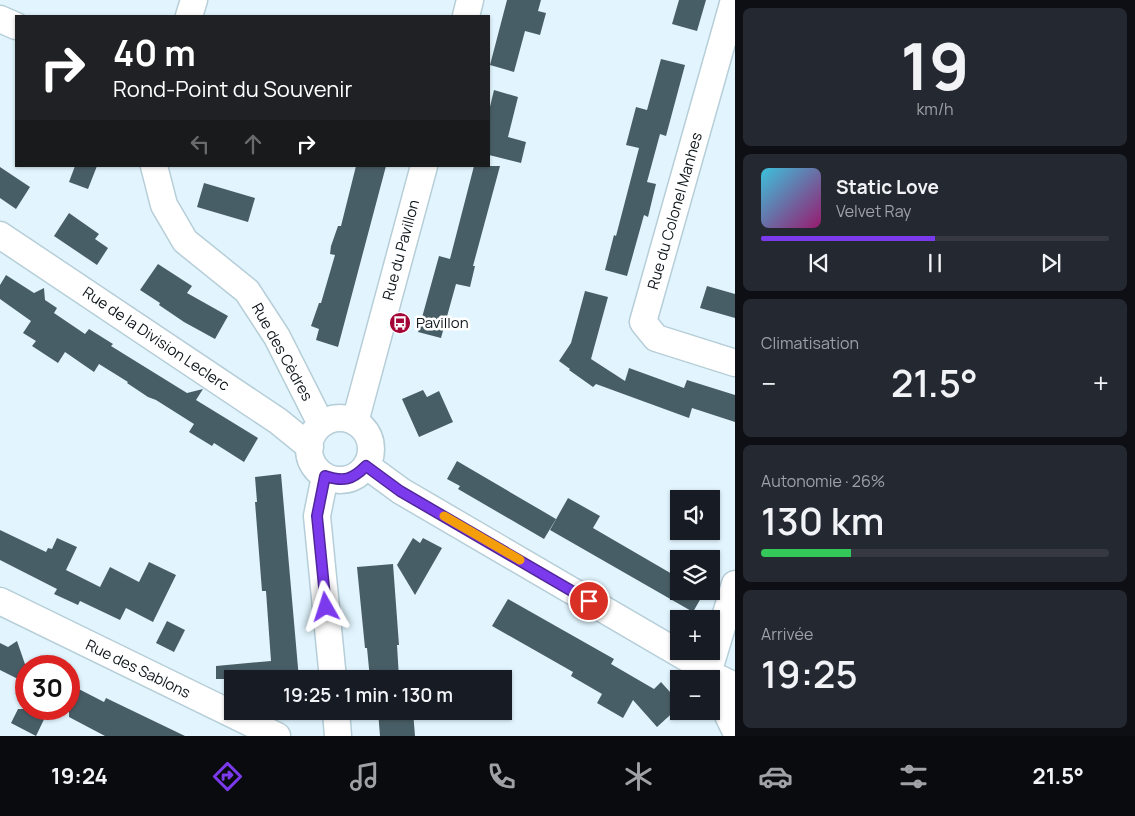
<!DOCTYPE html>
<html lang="fr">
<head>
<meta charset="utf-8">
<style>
	:root { --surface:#171b24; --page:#242831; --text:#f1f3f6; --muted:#9ea1a6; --line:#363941; --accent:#7c3aed }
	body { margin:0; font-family:Manrope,sans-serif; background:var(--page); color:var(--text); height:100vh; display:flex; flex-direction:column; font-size:19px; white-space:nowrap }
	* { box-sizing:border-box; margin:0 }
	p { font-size:16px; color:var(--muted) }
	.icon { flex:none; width:28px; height:28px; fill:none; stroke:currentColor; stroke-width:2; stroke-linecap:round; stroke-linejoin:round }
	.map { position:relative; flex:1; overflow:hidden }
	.drawer { display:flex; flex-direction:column; gap:8px; padding:8px; background:#0d0f14; width:400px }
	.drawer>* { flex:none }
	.top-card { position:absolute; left:15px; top:15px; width:475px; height:152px; border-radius:0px; box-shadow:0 1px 4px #0004; background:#202124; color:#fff; overflow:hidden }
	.tools { position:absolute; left:670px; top:490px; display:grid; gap:10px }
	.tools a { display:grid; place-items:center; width:50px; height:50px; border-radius:0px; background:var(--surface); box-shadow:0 1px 4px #0004; font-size:25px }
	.speed { position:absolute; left:15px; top:655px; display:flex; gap:10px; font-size:25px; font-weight:700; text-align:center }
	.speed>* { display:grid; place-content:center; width:65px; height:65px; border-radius:50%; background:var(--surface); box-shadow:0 1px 4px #0004; line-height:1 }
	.speed .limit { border:8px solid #d22; background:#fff; color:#111 }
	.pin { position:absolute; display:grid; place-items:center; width:42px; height:42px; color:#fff; margin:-21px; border:2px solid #fff; border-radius:50%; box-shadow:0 1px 5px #0007 }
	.me { position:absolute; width:55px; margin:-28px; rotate:354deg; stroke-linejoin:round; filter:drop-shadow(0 0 4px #0008) }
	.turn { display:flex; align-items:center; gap:18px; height:105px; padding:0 15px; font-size:22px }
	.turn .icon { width:65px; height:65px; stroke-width:2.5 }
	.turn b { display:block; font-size:35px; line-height:42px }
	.lanes { display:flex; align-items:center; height:48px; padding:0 15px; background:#0003; justify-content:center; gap:25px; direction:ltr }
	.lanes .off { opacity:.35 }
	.big { font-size:38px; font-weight:600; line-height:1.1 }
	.drawer .widget { flex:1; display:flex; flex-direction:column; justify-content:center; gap:8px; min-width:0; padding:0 18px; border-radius:8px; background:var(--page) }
	.drawer .dial { align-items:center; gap:0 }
	.dial b { font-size:65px; line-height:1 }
	.song { display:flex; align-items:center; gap:15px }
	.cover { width:60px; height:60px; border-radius:8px; background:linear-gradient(135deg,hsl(190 70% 55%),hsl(320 70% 35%)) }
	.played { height:5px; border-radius:2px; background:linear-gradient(90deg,var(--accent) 50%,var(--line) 50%) }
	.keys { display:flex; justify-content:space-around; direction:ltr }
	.heat { display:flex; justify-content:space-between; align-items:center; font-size:28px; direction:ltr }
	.charge { height:8px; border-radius:4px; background:linear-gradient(90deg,#34c759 26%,var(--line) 0) }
	.trip { position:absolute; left:224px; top:670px; width:288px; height:50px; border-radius:0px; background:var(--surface); box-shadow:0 1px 4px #0004; font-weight:600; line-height:50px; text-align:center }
	.menu { display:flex; height:80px; justify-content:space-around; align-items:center; background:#090b0e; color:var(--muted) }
	.menu .icon { width:35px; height:35px }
	.menu .selected { color:var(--accent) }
	.menu b { font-size:22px; color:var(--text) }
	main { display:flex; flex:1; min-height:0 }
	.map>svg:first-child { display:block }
	.building { fill:#485e66 }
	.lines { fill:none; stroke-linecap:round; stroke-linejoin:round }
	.street-casing { stroke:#b6ced8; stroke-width:29 }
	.street { stroke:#fff; stroke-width:26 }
	.route-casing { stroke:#51269a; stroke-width:12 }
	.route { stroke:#7c3aed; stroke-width:9 }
	.slow { stroke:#f59e0b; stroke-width:9 }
	.labels { text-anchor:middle; stroke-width:5; stroke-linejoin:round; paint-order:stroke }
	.street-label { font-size:15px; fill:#0e161a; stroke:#fff }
	.poi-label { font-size:15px; fill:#0e161a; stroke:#fff; text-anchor:start }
</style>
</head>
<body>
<main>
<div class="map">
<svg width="735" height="736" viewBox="0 0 735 736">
	<rect width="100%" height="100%" fill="#e2f5fe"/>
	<!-- building -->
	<path class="building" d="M507,0H541L538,11L546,13L540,35L525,31L514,72L490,65Z
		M679,0H706L697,31L672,24Z
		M661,59L685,65L666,136L660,134L647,182L656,184L648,217L644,215L627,276L605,270L614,235L616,236L639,148L626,145L636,107L647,110Z
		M494,90L518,97L508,137L526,142L521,163L489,155V111Z
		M75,166H97L88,189L69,182Z
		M356,166H386L338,347L316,340L319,329L311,326L319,303H321L335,255L330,254L331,246L338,226H341Z
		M474,166H500L473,266H475L470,287L456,284L441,338L418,332L439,256L450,259Z
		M0,167L30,187L16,209L0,198Z
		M204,183L255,198L248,222L197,207Z
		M69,213L99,234L95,239L108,248L97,265L54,236Z
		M158,264L192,286L187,293L228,316L215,339L184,322L159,305L160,303L140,290Z
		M6,275L34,293L44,288L45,300L57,308L54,313L85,334L89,329L113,344L111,346L187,393L203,389L196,400L258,438L244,462L214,443L212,446L189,432L194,424L156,400L148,397L127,383L128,382L99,364L94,372L65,352L58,363L32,346L36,341L23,333L31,321L0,299V285Z
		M707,286L735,294V318L700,308Z
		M585,291L608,297L591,359L625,381L629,368L684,388L687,380L735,395V422L692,408L689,418L596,384L593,387L569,370L570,369L559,361L571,343Z
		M423,390L427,397L439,391L453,422L419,437L402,399Z
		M457,461L556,519L544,539L458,489L460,486L447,479Z
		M281,474L299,679H216V666L271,661L266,591H262L255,502H257L255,477Z
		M568,498L600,516L593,528L679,578V591H705L693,612L550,530Z
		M0,530L46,552L48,548L52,549L57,538L77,547L66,570L100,587L110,567L139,582L149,562L176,575L153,622L126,608L120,620L80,601L78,605L54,594L57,589L0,560Z
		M413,538L420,543L423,538L442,548L415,595L397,565Z
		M393,564L399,645H397L399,678L370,679L367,648H365L357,567Z
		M508,599L614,659L611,664L654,689L661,682L679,702V707L657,727L633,700L623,718L597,703L602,694L571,676L573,672L492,626Z
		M167,621L185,630L174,652L156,643Z
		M17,641L26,667V683L0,670V643L8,647Z
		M69,684L104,702L106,698L185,736H105L69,717Z
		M18,709H49L36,736L11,723Z
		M378,711H413L415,736H380Z"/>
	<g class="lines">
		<!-- street casing -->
		<g class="street-casing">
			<path id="street" d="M734,0L643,322L656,338L735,363
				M189,16L194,0
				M466,16L470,0
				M0,19L16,26
				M154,166L164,205L185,241L247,291L277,337L321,424
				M0,235L278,421L310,447
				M309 449a31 31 0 1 1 62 0a31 31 0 1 1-62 0Z
				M355,422L424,166
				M367,466L401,491L692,661L708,673L735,686
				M325,476L317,516L333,679
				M0,601L277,736
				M708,673L735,584
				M708,673L735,730
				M336,711L338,736"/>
		</g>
		<!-- street -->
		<use href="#street" class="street"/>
	</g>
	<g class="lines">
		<!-- route casing -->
		<g class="route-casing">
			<path id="route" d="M326,607L317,516L325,476C344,482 352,480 366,466L400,491L589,601"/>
		</g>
		<!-- route -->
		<use href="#route" class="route"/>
		<!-- slow -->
		<path class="slow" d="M444,516L520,560"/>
	</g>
	<!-- icons -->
	<defs>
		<g id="bus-disc" transform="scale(1.125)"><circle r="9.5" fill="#a30536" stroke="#fff"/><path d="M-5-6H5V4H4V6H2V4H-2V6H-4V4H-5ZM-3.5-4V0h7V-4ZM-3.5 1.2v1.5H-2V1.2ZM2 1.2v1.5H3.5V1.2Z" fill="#fff"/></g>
	</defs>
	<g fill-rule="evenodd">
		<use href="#bus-disc" x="400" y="323"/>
	</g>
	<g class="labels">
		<!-- street labels -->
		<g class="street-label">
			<text transform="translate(675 211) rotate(-74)" y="5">Rue du Colonel Manhes</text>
			<text transform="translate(401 250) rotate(-75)" y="5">Rue du Pavillon</text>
			<text transform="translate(156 339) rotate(34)" y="5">Rue de la Division Leclerc</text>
			<text transform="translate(282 352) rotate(61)" y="5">Rue des Cèdres</text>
			<text transform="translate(138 669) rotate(26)" y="5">Rue des Sablons</text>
		</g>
		<!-- poi labels -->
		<g class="poi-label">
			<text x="416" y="328">Pavillon</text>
		</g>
	</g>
</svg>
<div class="tools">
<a><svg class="icon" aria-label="sound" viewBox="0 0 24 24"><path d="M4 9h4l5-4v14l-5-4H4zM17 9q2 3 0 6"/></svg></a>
<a><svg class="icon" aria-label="layers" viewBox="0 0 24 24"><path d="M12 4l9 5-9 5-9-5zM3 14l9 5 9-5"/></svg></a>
<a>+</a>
<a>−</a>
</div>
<div class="speed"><div class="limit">30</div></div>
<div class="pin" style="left:589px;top:601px;background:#d93025"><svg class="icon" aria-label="arrive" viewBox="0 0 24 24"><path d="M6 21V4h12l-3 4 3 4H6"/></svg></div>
<svg class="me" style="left:326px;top:607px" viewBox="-20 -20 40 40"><path d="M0-17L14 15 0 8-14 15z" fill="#7c3aed" stroke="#fff" stroke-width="4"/></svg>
<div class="trip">19:25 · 1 min · 130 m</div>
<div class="top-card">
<div class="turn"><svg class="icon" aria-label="right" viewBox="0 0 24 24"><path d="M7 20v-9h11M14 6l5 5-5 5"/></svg><div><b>40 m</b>Rond-Point du Souvenir</div></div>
<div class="lanes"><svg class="icon off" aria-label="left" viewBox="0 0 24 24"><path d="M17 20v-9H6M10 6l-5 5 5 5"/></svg><svg class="icon off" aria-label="ahead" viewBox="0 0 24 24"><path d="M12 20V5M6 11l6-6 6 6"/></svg><svg class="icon" aria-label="right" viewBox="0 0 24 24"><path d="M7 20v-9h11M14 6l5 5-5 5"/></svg></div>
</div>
</div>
<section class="drawer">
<div class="widget dial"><b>19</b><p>km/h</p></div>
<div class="widget">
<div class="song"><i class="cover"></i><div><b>Static Love</b><p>Velvet Ray</p></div></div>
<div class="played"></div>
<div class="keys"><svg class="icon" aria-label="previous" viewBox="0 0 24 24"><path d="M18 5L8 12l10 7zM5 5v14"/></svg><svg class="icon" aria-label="pause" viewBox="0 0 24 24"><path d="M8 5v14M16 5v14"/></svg><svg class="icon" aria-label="next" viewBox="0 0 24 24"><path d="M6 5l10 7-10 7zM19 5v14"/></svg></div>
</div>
<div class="widget"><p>Climatisation</p>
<div class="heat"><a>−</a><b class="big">21.5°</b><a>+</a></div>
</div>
<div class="widget"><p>Autonomie · 26%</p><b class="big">130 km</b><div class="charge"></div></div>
<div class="widget"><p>Arrivée</p><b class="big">19:25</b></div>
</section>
</main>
<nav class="menu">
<b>19:24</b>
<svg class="icon selected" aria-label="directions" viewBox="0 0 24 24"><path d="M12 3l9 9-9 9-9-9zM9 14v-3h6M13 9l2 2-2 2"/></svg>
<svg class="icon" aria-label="music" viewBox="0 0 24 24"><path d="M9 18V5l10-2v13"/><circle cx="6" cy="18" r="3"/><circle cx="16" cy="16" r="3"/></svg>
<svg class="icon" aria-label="phone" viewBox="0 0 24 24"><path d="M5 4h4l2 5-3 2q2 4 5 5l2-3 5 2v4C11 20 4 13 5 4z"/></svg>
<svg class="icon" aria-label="climate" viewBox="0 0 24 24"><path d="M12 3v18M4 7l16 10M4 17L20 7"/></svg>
<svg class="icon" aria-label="car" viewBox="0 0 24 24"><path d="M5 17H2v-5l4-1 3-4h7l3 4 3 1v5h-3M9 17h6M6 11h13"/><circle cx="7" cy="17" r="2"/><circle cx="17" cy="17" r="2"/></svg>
<svg class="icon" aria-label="filters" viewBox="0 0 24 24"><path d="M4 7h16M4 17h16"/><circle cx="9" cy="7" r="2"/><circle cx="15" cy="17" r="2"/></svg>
<b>21.5°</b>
</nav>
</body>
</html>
